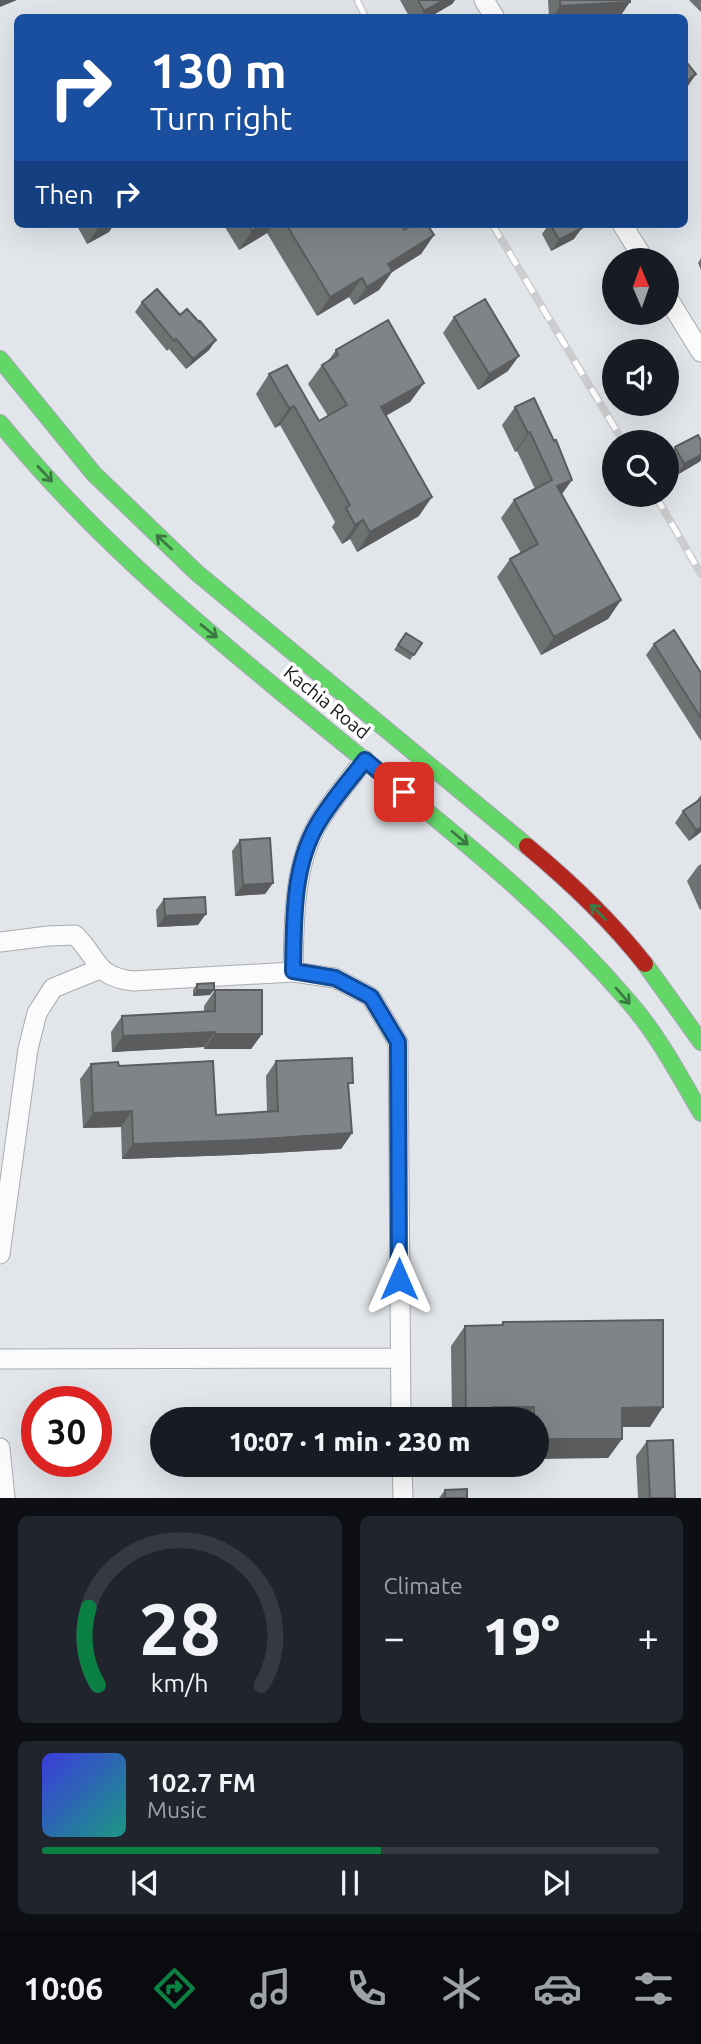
<!DOCTYPE html>
<html lang="en">
<head>
<meta charset="utf-8">
<style>
	:root { --surface:#171b24; --page:#20242c; --text:#f1f3f6; --muted:#9ea1a6; --line:#363941; --accent:#0b8043 }
	body { margin:0; font-family:Ubuntu,sans-serif; background:var(--page); color:var(--text); height:100vh; display:flex; flex-direction:column; font-size:26px; white-space:nowrap }
	* { box-sizing:border-box; margin:0 }
	p { font-size:23px; color:var(--muted) }
	.icon { flex:none; width:38px; height:38px; fill:none; stroke:currentColor; stroke-width:2; stroke-linecap:round; stroke-linejoin:round }
	.map { position:relative; height:1498px; overflow:hidden }
	.panel { display:flex; flex-direction:column; gap:18px; padding:18px; background:#0d0f14; flex:1 }
	.panel>* { flex:none }
	.top-card { position:absolute; left:14px; top:14px; width:674px; height:214px; border-radius:10px; box-shadow:0 7px 28px #0002; background:#1a4fa0; color:#fff; overflow:hidden }
	.needle { width:46px; rotate:358deg }
	.tools { position:absolute; left:602px; top:248px; display:grid; gap:14px }
	.tools a { display:grid; place-items:center; width:77px; height:77px; border-radius:50%; background:var(--surface); box-shadow:0 7px 28px #0002; font-size:35px }
	.speed { position:absolute; left:21px; top:1386px; display:flex; gap:14px; font-size:35px; font-weight:700; text-align:center }
	.speed>* { display:grid; place-content:center; width:91px; height:91px; border-radius:50%; background:var(--surface); box-shadow:0 7px 28px #0002; line-height:1 }
	.speed .limit { border:10px solid #d22; background:#fff; color:#111 }
	.pin { position:absolute; display:grid; place-items:center; width:60px; height:60px; color:#fff; margin:-30px; border-radius:14px; box-shadow:0 4px 10px #0006 }
	.me { position:absolute; width:77px; margin:-38px; rotate:0deg; stroke-linejoin:round; filter:drop-shadow(0 0 5px #0008) }
	.turn { display:flex; align-items:center; gap:24px; height:147px; padding:0 21px; font-size:32px }
	.turn .icon { width:91px; height:91px; stroke-width:2.5 }
	.turn b { display:block; font-size:49px; line-height:60px }
	.then { display:flex; align-items:center; height:66px; padding:0 21px; background:#0003; gap:14px; font-size:26px }
	.big { font-size:52px; font-weight:800; line-height:1.1 }
	.panel .card { flex:1; display:flex; flex-direction:column; justify-content:center; gap:10px; min-width:0; padding:0 24px; border-radius:10px; background:var(--page) }
	.panel .dial { align-items:center; gap:0 }
	.dial svg { height:182px; overflow:visible; fill:none; stroke:var(--line); stroke-width:7; stroke-linecap:round; text-anchor:middle }
	.dial text { fill:var(--text); stroke:none }
	.song { display:flex; align-items:center; gap:21px }
	.cover { width:84px; height:84px; border-radius:10px; background:linear-gradient(135deg,hsl(240 70% 55%),hsl(170 70% 35%)) }
	.played { height:7px; border-radius:4px; background:linear-gradient(90deg,var(--accent) 55%,var(--line) 55%) }
	.keys { display:flex; justify-content:space-around; direction:ltr }
	.heat { display:flex; justify-content:space-between; align-items:center; font-size:38px; direction:ltr }
	.panel .tiles { flex:1; display:grid; gap:18px; grid-template-columns:1fr 1fr }
	.card:last-child { grid-column:span 2 }
	.trip { position:absolute; left:150px; top:1407px; width:399px; height:70px; border-radius:35px; background:var(--surface); box-shadow:0 7px 28px #0002; font-weight:800; line-height:70px; text-align:center }
	.tabs { display:flex; height:112px; justify-content:space-around; align-items:center; background:#090b0e; color:var(--muted) }
	.tabs .icon { width:49px; height:49px }
	.tabs .current { color:var(--accent) }
	.tabs b { font-size:32px; color:var(--text) }
	.map>svg:first-child { display:block }
	.lines { fill:none; stroke-linecap:round; stroke-linejoin:round }
	.street-casing { stroke:#a8abaf; stroke-width:21 }
	.fast-casing { stroke:#a6a6b5; stroke-width:18 }
	.jam-casing { stroke:#a6a6b5; stroke-width:18 }
	.street { stroke:#fbfbfc; stroke-width:19 }
	.fast { stroke:#63d668; stroke-width:16 }
	.jam { stroke:#b3261e; stroke-width:16 }
	.rail-casing { stroke:#cccdcf; stroke-width:8 }
	.rail { stroke:#fff; stroke-width:5; stroke-dasharray:16; stroke-linecap:butt }
	.wall { fill:#6f7273 }
	.shaded-wall { fill:#5a5c5e }
	.building { fill:#818486; stroke:#5a5c5e; stroke-width:2 }
	.oneway { stroke:#3d7842 }
	.route-casing { stroke:#114b97; stroke-width:18 }
	.route { stroke:#1a73e8; stroke-width:12 }
	.labels { text-anchor:middle; stroke-width:7; stroke-linejoin:round; paint-order:stroke }
	.street-label { font-size:19px; fill:#17191b; stroke:#fff }
</style>
</head>
<body>
<div class="map">
<svg width="701" height="1498" viewBox="0 0 701 1498">
	<rect width="100%" height="100%" fill="#e2e6ea"/>
	<g class="lines">
		<!-- street casing -->
		<g class="street-casing">
			<path id="street" d="M484,0L495,18
				M622,224L645,261
				M667,297L701,352
				M0,942L48,936L75,935C100,960 94,976 133,981L293,972L335,978L371,997L398,1042L401,1419
				M293,972C294,924 293,868 317,825C330,802 349,781 364,760
				M0,1254L28,1049L37,1013L53,988L100,969
				M0,1359L399,1358
				M0,1448L5,1498
				M402,1465L403,1498"/>
		</g>
		<!-- fast casing -->
		<g class="fast-casing">
			<path id="fast" d="M0,359L94,474L197,573L527,846
				M0,423C115,565 261,675 401,790C484,858 559,920 629,1002C658,1035 679,1075 701,1113
				M645,964L701,1042"/>
		</g>
		<!-- jam casing -->
		<g class="jam-casing">
			<path id="jam" d="M527,846C568,880 612,922 645,964"/>
		</g>
		<!-- street -->
		<use href="#street" class="street"/>
		<!-- fast -->
		<use href="#fast" class="fast"/>
		<!-- jam -->
		<use href="#jam" class="jam"/>
		<!-- rail casing -->
		<g class="rail-casing">
			<path id="rail" d="M357,0L366,18
				M492,224L624,443
				M655,495L701,574"/>
		</g>
		<!-- rail -->
		<use href="#rail" class="rail"/>
	</g>
	<!-- wall -->
	<path class="wall" d="M400,0H455L452,4L428,18H410Z
		M548,0H630L619,18H549Z
		M689,0H701V12Z
		M76,224H114L109,232L87,244Z
		M223,224H401L404,230L434,235L421,254L392,272L379,290L354,305L349,297L317,316L267,233L239,250Z
		M549,224H580L574,239L551,251L542,234Z
		M701,258V270L698,263Z
		M142,302L199,322L216,340L209,350L186,369L169,349L167,351L135,312Z
		M454,317L508,371L478,390L443,333Z
		M336,350L424,383L410,402L386,416L419,516L357,552L350,539L342,544L332,527L335,522L280,425L275,428L256,394L269,374L319,421L328,416L308,384L322,365L328,361Z
		M515,407L572,480L562,494L621,600L608,619L541,655L497,577L510,559L521,553L501,518L514,500L535,489L517,451L515,452L502,425Z
		M701,441V460L699,462L677,475L667,458L675,447Z
		M406,633L422,643L410,660L394,650Z
		M654,644L701,673V741L646,655Z
		M701,795V832L689,841L675,823L683,811L695,803Z
		M240,840L273,883L265,894L235,896L232,851Z
		M701,864V909L700,910L687,881L698,866Z
		M164,899L198,925L157,927L156,910Z
		M197,984L210,995L193,996V990Z
		M215,990L262,1034L251,1049H204V1047L112,1052L111,1032L122,1016L204,1012V1006Z
		M276,1061L349,1089L352,1133L341,1149L234,1155L122,1159L121,1127L83,1128L80,1079L91,1064L119,1066L216,1115L267,1112L266,1076Z
		M503,1322L650,1427H622V1439L608,1458L537,1419H452L451,1346L465,1326L500,1325Z
		M647,1441L675,1498H638L636,1456Z
		M445,1490L467,1498H439Z"/>
	<!-- shaded-wall -->
	<path class="shaded-wall" d="M0,0H17L0,7Z
		M444,0H455L452,4L428,18H420L424,11Z
		M630,2L619,18H553L560,6Z
		M696,74L686,89L684,90V83Z
		M105,224H114L109,232L87,244L98,228Z
		M264,224H273L267,233L239,250L252,231Z
		M582,228L574,239L551,251L559,240Z
		M434,235L421,254L392,272L379,290L354,305L367,287L388,264Z
		M362,278L349,297L317,316L330,297Z
		M216,340L209,350L186,369L193,359Z
		M519,356L508,371L478,390L489,374Z
		M424,383L410,402L367,426L381,407Z
		M294,406L280,425L275,428L289,408Z
		M530,432L517,451L515,452L528,433Z
		M701,455V460L699,462L677,475L684,464Z
		M572,480L559,498L557,486Z
		M432,497L419,516L357,552L370,532Z
		M363,520L350,539L342,544L355,525Z
		M621,600L608,619L541,655L554,637Z
		M701,827V832L689,841L696,830Z
		M273,883L265,894L235,896L243,885Z
		M206,914L198,925L157,927L165,916Z
		M197,990H214L210,995L193,996Z
		M215,1032L204,1047L112,1052L123,1036Z
		M215,1034H262L251,1049H204Z
		M132,1111L121,1127L83,1128L93,1113Z
		M352,1133L341,1149L234,1155L122,1159L133,1144Z
		M492,1407H534L525,1419H483Z
		M663,1407L650,1427H608L622,1408Z
		M537,1439H622L608,1458L537,1459Z
		M455,1465H481L479,1468H453Z"/>
	<!-- building -->
	<path class="building" d="M418,0H444L424,11Z
		M560,0H630V2L560,6Z
		M684,59L696,74L684,83Z
		M96,224H105L98,228Z
		M248,224H264L252,231Z
		M286,224H401L404,230L415,224H427L434,235L388,264L392,271L367,287L362,278L330,297Z
		M550,224H580L582,228L559,240Z
		M157,289L180,315L187,309L199,322L200,321L216,340L193,359L176,339L174,341L142,302Z
		M485,299L519,356L489,374L454,317Z
		M388,320L424,383L381,407L432,497L370,532L363,520L355,525L346,508L350,505L294,406L289,408L269,374L287,365L319,421L347,405L322,365L338,355L336,350Z
		M534,398L554,441L556,440L572,480L557,486L621,600L554,637L510,559L538,544L514,500L552,480L530,432L528,433L515,407Z
		M698,435L701,441V455L684,464L675,447Z
		M674,630L701,673V718L654,644Z
		M406,633L422,643L414,655L398,645Z
		M701,799V827L696,830L683,811Z
		M270,838L273,883L243,885L240,840Z
		M205,897L206,914L165,916L164,899Z
		M214,983V990H197V984Z
		M215,990H262V1034H215V1032L123,1036L122,1016L215,1011Z
		M352,1058L353,1083H348L352,1133L245,1140L133,1144L132,1111L93,1113L91,1064L118,1062L119,1066L213,1061L216,1115L278,1111L276,1061Z
		M663,1320V1407L622,1408V1439H537V1419H534V1407H492V1419H466L465,1326L503,1325V1322Z
		M673,1440L675,1498H650L647,1441Z
		M467,1489V1498H445V1490Z"/>
	<!-- one-way arrows -->
	<defs><path id="oneway-shaft" d="M-6 0H5M1.5-3L5.5 0L1.5 3" fill="none" stroke-width="1.6" stroke-linecap="round" stroke-linejoin="round" transform="scale(1.75)"/></defs>
	<g class="oneway">
		<use href="#oneway-shaft" transform="translate(45 474) rotate(47)"/>
		<use href="#oneway-shaft" transform="translate(164 542) rotate(-137)"/>
		<use href="#oneway-shaft" transform="translate(209 631) rotate(39)"/>
		<use href="#oneway-shaft" transform="translate(460 838) rotate(40)"/>
		<use href="#oneway-shaft" transform="translate(598 912) rotate(-135)"/>
		<use href="#oneway-shaft" transform="translate(623 996) rotate(49)"/>
	</g>
	<g class="lines">
		<!-- route casing -->
		<g class="route-casing">
			<path id="route" d="M399,1279L398,1042L371,997L335,978L293,971C294,923 292,868 317,825C330,802 349,781 365,760L404,792"/>
		</g>
		<!-- route -->
		<use href="#route" class="route"/>
	</g>
	<g class="labels">
		<!-- street labels -->
		<g class="street-label">
			<text transform="translate(327 702) rotate(39)" y="7">Kachia Road</text>
		</g>
	</g>
</svg>
<div class="tools">
<a><svg class="needle" viewBox="-14 -14 28 28"><path d="M0-13l5 13h-10z" fill="#e53935"/><path d="M0 13l5-13h-10z" fill="#9ea1a6"/></svg></a>
<a><svg class="icon" aria-label="sound" viewBox="0 0 24 24"><path d="M4 9h4l5-4v14l-5-4H4zM17 9q2 3 0 6"/></svg></a>
<a><svg class="icon" aria-label="search" viewBox="0 0 24 24"><circle cx="10" cy="10" r="6"/><path d="M15 15l6 6"/></svg></a>
</div>
<div class="speed"><div class="limit">30</div></div>
<div class="pin" style="left:404px;top:792px;background:#d93025"><svg class="icon" aria-label="arrive" viewBox="0 0 24 24"><path d="M6 21V4h12l-3 4 3 4H6"/></svg></div>
<svg class="me" style="left:399px;top:1279px" viewBox="-20 -20 40 40"><path d="M0-17L14 15 0 8-14 15z" fill="#1a73e8" stroke="#fff" stroke-width="4"/></svg>
<div class="trip">10:07 · 1 min · 230 m</div>
<div class="top-card">
<div class="turn"><svg class="icon" aria-label="right" viewBox="0 0 24 24"><path d="M7 20v-9h11M14 6l5 5-5 5"/></svg><div><b>130 m</b>Turn right</div></div>
<div class="then">Then<svg class="icon" aria-label="right" viewBox="0 0 24 24"><path d="M7 20v-9h11M14 6l5 5-5 5"/></svg></div>
</div>
</div>
<section class="panel">
<div class="tiles">
<div class="card dial"><svg viewBox="0 0 100 80">
<path d="M14 69A42 42 0 1 1 86 69"/>
<path d="M14 69A42 42 0 0 1 10 35" stroke="#0b8043"/>
<text x="50" y="56" font-size="32" font-weight="700">28</text>
<text x="50" y="72" font-size="11">km/h</text>
</svg></div>
<div class="card"><p>Climate</p>
<div class="heat"><a>−</a><b class="big">19°</b><a>+</a></div>
</div>
<div class="card">
<div class="song"><i class="cover"></i><div><b>102.7 FM</b><p>Music</p></div></div>
<div class="played"></div>
<div class="keys"><svg class="icon" aria-label="previous" viewBox="0 0 24 24"><path d="M18 5L8 12l10 7zM5 5v14"/></svg><svg class="icon" aria-label="pause" viewBox="0 0 24 24"><path d="M8 5v14M16 5v14"/></svg><svg class="icon" aria-label="next" viewBox="0 0 24 24"><path d="M6 5l10 7-10 7zM19 5v14"/></svg></div>
</div>
</div>
</section>
<nav class="tabs">
<b>10:06</b>
<svg class="icon current" aria-label="directions" viewBox="0 0 24 24"><path d="M12 3l9 9-9 9-9-9zM9 14v-3h6M13 9l2 2-2 2"/></svg>
<svg class="icon" aria-label="music" viewBox="0 0 24 24"><path d="M9 18V5l10-2v13"/><circle cx="6" cy="18" r="3"/><circle cx="16" cy="16" r="3"/></svg>
<svg class="icon" aria-label="phone" viewBox="0 0 24 24"><path d="M5 4h4l2 5-3 2q2 4 5 5l2-3 5 2v4C11 20 4 13 5 4z"/></svg>
<svg class="icon" aria-label="climate" viewBox="0 0 24 24"><path d="M12 3v18M4 7l16 10M4 17L20 7"/></svg>
<svg class="icon" aria-label="car" viewBox="0 0 24 24"><path d="M5 17H2v-5l4-1 3-4h7l3 4 3 1v5h-3M9 17h6M6 11h13"/><circle cx="7" cy="17" r="2"/><circle cx="17" cy="17" r="2"/></svg>
<svg class="icon" aria-label="filters" viewBox="0 0 24 24"><path d="M4 7h16M4 17h16"/><circle cx="9" cy="7" r="2"/><circle cx="15" cy="17" r="2"/></svg>
</nav>
</body>
</html>
